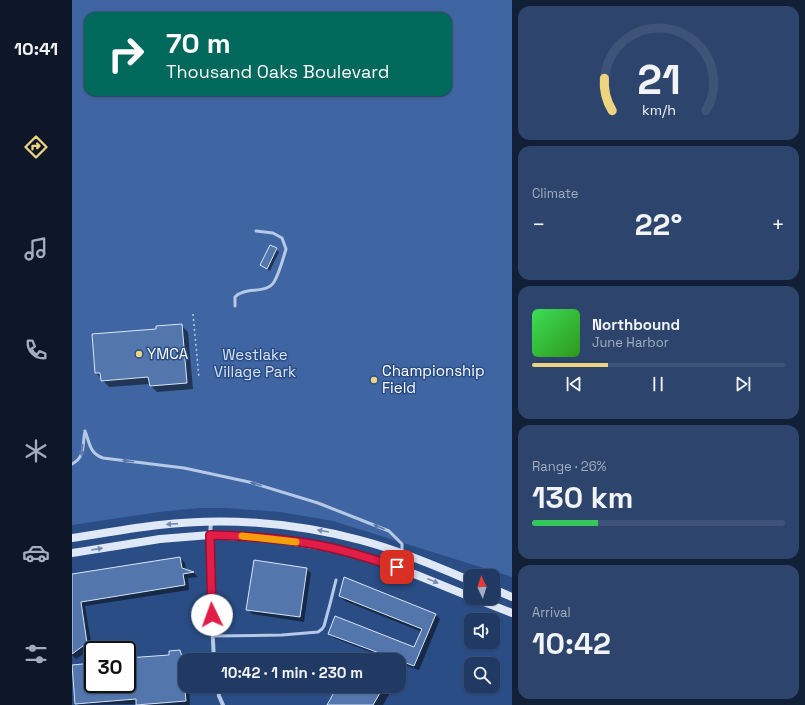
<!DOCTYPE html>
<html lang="en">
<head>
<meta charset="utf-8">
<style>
	:root { --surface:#203a64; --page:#2d456d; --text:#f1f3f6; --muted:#a2adbf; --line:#3d5478; --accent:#eed47e }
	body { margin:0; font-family:"Space Grotesk",sans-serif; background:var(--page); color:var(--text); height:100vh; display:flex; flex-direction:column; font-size:15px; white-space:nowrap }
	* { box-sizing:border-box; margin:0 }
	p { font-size:13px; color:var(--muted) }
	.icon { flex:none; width:22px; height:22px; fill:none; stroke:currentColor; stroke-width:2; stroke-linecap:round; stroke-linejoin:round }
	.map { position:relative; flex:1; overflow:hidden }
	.details { display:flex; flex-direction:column; gap:6px; padding:6px; background:#122037; width:293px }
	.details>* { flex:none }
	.banner { position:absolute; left:12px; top:12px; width:368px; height:84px; border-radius:12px; box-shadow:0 1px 3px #0004,0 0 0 1px var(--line); background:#00695c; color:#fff; overflow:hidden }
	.needle { width:26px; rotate:356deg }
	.tools { position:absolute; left:392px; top:569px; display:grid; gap:8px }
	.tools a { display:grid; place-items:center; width:36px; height:36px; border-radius:8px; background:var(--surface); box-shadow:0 1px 3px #0004,0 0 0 1px var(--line); font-size:20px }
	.speed { position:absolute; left:12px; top:641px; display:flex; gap:8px; font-size:20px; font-weight:700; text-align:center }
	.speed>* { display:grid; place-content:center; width:52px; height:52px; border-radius:50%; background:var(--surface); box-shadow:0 1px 3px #0004,0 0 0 1px var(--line); line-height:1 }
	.speed .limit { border:2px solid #111; border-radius:6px; background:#fff; color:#111 }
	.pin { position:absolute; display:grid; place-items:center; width:34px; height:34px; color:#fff; margin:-17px; border-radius:8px; box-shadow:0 2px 6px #0006 }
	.me { position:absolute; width:44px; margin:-22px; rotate:357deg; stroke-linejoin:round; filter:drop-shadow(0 0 3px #0008) }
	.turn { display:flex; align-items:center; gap:14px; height:84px; padding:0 16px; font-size:18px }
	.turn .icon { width:52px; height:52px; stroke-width:2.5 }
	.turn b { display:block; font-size:28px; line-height:34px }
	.big { font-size:30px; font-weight:700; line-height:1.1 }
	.details .card { flex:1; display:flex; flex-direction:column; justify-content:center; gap:6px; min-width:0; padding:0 14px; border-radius:12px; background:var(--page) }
	.details .dial { align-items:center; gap:0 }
	.dial svg { height:104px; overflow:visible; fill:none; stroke:var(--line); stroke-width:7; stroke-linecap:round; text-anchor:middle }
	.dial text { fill:var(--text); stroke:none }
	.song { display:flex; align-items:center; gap:12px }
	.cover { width:48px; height:48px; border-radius:6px; background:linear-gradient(135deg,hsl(130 70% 55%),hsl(110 70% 35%)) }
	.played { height:4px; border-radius:2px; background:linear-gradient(90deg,var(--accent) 30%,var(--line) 30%) }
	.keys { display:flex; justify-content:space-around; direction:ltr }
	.heat { display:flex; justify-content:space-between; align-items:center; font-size:22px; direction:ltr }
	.charge { height:6px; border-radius:3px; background:linear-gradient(90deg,#34c759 26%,var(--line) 0) }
	.trip { position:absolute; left:106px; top:653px; width:228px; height:40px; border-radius:12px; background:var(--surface); box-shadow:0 1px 3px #0004,0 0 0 1px var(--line); font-weight:700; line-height:40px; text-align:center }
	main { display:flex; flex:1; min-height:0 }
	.tabs { display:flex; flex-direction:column; width:72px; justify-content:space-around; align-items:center; background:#0d1728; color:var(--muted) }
	.tabs .icon { width:28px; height:28px }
	.tabs .selected { color:var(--accent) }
	.tabs b { font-size:18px; color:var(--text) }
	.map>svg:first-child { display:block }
	.green { fill:#3f66a2; fill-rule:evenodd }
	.shadow { fill:#0007 }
	.building { fill:#5376ad; stroke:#d9e5f6 }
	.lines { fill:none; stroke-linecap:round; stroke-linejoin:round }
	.path { stroke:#b6c9e7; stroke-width:1.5; stroke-dasharray:2 3; stroke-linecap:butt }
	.lane { stroke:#b6c9e7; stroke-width:3 }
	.street { stroke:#b6c9e7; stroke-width:4 }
	.secondary { stroke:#dfe8f7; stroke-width:8 }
	.oneway { fill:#5b78a8 }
	.oneway2 { fill:#728bb3 }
	.route-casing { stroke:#92132f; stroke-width:10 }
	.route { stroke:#e11d48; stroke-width:7 }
	.slow { stroke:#f59e0b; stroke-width:7 }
	.poi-dot { fill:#eed47e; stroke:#2a4d86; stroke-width:1.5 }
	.labels { text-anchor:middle; stroke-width:3; stroke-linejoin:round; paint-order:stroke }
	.poi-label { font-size:15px; fill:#fff; stroke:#2a4d86; text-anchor:start }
	.park-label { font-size:15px; fill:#d9e5f6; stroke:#2a4d86 }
</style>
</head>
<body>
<main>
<nav class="tabs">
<b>10:41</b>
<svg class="icon selected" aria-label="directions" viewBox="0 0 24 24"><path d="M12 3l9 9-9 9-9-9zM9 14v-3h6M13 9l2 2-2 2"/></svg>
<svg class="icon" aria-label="music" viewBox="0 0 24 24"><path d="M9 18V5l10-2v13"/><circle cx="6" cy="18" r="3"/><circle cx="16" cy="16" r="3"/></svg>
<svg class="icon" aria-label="phone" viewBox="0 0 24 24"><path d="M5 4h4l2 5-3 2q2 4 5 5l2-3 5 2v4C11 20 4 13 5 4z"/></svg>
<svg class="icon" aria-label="climate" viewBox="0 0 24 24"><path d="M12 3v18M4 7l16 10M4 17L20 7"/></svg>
<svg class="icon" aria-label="car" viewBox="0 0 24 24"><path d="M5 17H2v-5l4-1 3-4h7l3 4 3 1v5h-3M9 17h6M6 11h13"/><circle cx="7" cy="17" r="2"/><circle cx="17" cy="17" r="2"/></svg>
<svg class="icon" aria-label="filters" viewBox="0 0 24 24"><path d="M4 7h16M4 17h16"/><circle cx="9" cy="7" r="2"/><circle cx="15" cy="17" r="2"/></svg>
</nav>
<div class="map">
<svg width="440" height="705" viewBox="0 0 440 705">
	<rect width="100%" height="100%" fill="#2a4d86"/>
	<!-- green -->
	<path class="green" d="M0,0H440V577L261,521L208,512L154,508H126L87,512L0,525ZM16,16H376V92H16Z"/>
	<!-- shadow -->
	<path class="shadow" d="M204,249L207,252L198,271L189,265Z
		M109,325L116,332L121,389L85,392L79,386L78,384L37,387L24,373L85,330Z
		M108,558L113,563L114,570L122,573L126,577L116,578L117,590L13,606L20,648L4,659L0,655V575Z
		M234,569L239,573L232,622L180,614L176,609Z
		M268,596L363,614L368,619L347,670L327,663V660H320L262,638L257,634L343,649L350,632L273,601Z
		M108,651L115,660H113V686H117L118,705H66L65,704L6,705L4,703L21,664V684H55V661L98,656Z
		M269,686H322L311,705H258Z"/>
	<!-- building -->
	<path class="building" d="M198,245L205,248L195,269L188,265Z
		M110,324L115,383L78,386L76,377L29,381L28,373H23L20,334L84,329V326Z
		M108,557L110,568L122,572L111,574L113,585L9,602L15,643L0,654V574Z
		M182,560L235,568L228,617L174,610Z
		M272,577L364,614L342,666L256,634L263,616L342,647L350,629L267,596Z
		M108,650L109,654H110L114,701L64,705V699L3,704L0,665L21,663V684H55V658L97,655V651Z
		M268,686H312L301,705H255L265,687L266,688Z"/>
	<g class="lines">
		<!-- path -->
		<path class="path" d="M121,314L127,378"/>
		<!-- lane -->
		<path class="lane" d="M163,306V297C173,286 194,295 202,282C207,274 211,259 214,249L210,238L201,233L184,231
			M13,431C18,443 17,453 31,458L112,468L177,482L246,503L317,531L330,544V551
			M0,464C14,457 10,444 13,431
			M141,636L210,635L246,632L250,629L252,626L258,604L264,580"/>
		<!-- street -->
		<path class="street" d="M139,522L137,545L138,585L142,660
			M146,686L147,696L151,705"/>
		<!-- secondary -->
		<path class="secondary" d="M0,538C29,534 58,528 87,525C154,517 223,523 288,540C326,550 363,566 399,581
			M0,553L88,539L138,535L204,539L260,548L298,558L325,567L399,597
			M421,589L440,597
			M402,598L440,613"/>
	</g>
	<!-- one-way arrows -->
	<defs><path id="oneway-solid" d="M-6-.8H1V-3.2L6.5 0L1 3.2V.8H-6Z"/></defs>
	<g class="oneway">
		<use href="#oneway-solid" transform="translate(10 450) rotate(97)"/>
		<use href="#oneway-solid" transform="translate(56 461) rotate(-173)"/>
		<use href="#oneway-solid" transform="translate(184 484) rotate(-164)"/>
		<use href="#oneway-solid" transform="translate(307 527) rotate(-158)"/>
	</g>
	<g class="oneway2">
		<use href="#oneway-solid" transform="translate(100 524) rotate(176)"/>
		<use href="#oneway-solid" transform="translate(251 531) rotate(-170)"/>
		<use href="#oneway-solid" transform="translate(25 549) rotate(-9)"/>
		<use href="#oneway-solid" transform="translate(361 581) rotate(22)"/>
	</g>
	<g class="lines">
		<!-- route casing -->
		<g class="route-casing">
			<path id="route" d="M140,615L138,535C179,536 220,539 260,548C282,553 303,560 325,567"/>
		</g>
		<!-- route -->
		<use href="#route" class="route"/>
		<!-- slow -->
		<path class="slow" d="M170,536L224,542"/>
	</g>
	<!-- markers -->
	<g class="poi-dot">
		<circle cx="67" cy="354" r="4"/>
		<circle cx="302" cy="380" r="4"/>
	</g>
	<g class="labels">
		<!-- poi labels -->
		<g class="poi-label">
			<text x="75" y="359">YMCA</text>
			<text x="310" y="376">Championship<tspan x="310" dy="17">Field</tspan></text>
		</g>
		<!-- park labels -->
		<g class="park-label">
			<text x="183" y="360">Westlake<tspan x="183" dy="17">Village Park</tspan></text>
		</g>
	</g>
</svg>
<div class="tools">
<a><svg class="needle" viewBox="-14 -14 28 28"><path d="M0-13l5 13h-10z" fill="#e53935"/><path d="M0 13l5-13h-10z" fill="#a2adbf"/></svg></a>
<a><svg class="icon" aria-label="sound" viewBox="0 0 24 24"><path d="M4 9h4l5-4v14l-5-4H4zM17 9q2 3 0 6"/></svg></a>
<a><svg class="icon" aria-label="search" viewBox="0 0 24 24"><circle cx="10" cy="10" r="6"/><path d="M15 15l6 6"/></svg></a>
</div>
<div class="speed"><div class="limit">30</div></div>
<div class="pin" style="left:325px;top:567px;background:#d93025"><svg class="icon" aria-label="arrive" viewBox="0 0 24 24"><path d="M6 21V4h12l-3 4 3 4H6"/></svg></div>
<svg class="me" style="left:140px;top:615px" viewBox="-20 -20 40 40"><circle r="19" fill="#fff"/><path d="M0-13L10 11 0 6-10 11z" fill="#e11d48"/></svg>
<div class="trip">10:42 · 1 min · 230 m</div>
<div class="banner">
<div class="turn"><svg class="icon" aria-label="right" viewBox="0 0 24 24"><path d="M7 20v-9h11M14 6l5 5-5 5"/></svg><div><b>70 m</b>Thousand Oaks Boulevard</div></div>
</div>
</div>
<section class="details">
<div class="card dial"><svg viewBox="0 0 100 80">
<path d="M14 69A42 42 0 1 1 86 69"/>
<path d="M14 69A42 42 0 0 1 8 44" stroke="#eed47e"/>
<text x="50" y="56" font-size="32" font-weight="700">21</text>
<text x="50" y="72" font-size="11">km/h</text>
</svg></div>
<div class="card"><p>Climate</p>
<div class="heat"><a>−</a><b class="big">22°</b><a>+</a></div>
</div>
<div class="card">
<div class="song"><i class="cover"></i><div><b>Northbound</b><p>June Harbor</p></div></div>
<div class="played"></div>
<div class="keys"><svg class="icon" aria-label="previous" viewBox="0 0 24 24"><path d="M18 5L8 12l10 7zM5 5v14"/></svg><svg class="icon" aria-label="pause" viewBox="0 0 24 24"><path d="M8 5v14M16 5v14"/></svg><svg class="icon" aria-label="next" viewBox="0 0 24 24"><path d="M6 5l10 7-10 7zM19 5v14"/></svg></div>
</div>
<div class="card"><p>Range · 26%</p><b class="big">130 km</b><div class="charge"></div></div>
<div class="card"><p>Arrival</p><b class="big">10:42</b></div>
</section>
</main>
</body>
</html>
